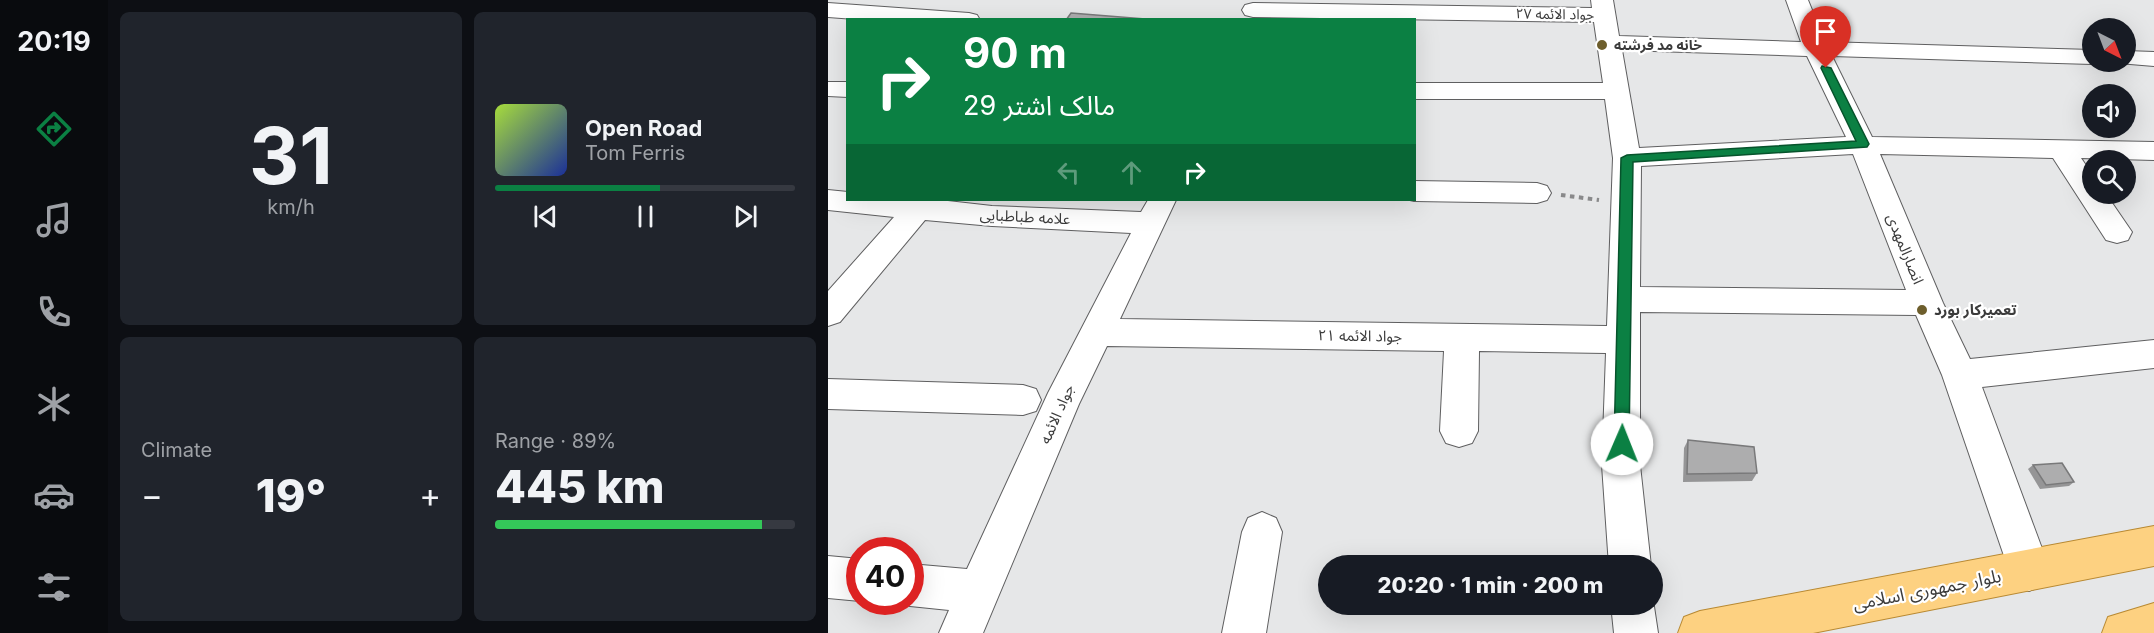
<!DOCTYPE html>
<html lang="en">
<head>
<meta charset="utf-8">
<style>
	:root { --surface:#171b24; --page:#20242c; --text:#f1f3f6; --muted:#9ea1a6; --line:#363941; --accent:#0b8043 }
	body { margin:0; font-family:Inter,"Noto Sans Arabic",sans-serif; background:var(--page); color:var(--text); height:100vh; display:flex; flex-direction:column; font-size:22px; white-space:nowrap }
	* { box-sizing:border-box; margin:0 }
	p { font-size:20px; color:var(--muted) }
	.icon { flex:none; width:33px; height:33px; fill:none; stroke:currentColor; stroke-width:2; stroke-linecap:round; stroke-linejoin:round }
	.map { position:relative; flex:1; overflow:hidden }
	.sheet { display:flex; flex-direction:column; gap:12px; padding:12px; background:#0d0f14; width:720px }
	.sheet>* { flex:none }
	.banner { position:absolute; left:18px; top:18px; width:570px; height:183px; border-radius:0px; box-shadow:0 6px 24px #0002; background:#0b8043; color:#fff; overflow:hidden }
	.needle { width:39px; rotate:138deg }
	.controls { position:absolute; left:1254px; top:18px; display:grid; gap:12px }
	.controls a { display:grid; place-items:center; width:54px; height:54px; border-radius:50%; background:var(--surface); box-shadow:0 6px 24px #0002; font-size:30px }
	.speed { position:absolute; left:18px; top:537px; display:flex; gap:12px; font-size:30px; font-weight:700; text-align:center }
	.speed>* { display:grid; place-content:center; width:78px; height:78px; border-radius:50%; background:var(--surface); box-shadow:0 6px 24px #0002; line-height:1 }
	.speed .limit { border:9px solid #d22; background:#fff; color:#111 }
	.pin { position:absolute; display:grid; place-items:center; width:51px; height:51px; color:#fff; margin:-62px -26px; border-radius:50% 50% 50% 0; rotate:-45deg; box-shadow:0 0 6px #0007 }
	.pin .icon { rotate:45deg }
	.me { position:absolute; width:66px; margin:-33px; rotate:1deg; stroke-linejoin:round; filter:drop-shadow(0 0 4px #0008) }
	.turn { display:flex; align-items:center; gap:21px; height:126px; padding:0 18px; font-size:27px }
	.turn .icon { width:78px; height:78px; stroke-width:2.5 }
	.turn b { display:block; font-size:42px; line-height:51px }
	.lanes { display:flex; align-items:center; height:57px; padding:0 18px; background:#0003; justify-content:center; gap:30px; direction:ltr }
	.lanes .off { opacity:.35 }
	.big { font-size:45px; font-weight:800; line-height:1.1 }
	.sheet .tile { flex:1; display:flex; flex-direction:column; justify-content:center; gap:9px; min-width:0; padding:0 21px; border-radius:9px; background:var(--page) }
	.sheet .dial { align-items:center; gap:0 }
	.dial b { font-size:78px; line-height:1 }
	.song { display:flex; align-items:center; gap:18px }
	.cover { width:72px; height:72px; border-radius:9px; background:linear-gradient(135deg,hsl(80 70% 55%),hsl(230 70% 35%)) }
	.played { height:6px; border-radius:3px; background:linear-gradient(90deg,var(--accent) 55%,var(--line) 55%) }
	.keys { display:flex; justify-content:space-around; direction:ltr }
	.heat { display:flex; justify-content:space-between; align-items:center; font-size:33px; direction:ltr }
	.charge { height:9px; border-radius:4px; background:linear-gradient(90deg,#34c759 89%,var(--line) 0) }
	.sheet .tiles { flex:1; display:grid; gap:12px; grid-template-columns:repeat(2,1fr) }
	.trip { position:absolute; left:490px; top:555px; width:345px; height:60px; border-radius:30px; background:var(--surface); box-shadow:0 6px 24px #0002; font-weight:800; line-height:60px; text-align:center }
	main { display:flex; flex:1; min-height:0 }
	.menu { display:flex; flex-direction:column; width:108px; justify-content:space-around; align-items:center; background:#090b0e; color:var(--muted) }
	.menu .icon { width:42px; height:42px }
	.menu .active { color:var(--accent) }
	.menu b { font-size:27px; color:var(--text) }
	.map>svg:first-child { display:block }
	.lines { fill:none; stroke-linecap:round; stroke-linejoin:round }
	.minor-casing { stroke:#5f5f60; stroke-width:2 }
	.major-casing { stroke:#b88932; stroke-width:2 }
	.path { stroke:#89898a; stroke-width:4; stroke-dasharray:4.5 4.5; stroke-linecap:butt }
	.minor { fill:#fff; fill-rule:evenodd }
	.major { fill:#fdd181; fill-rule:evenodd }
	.wall { fill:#959596 }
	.building { fill:#adadae; stroke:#79797a; stroke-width:1.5 }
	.route { fill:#0b8043; stroke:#07532c; stroke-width:1.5 }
	.poi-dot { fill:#6d5e2c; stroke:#fff; stroke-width:2 }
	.labels { text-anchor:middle; stroke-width:4.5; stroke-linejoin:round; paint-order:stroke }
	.far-street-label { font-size:14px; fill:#3b3b3b; stroke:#fff }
	.far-poi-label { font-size:14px; font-weight:bold; fill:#3b3b3b; stroke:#fff; text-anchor:start }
	.street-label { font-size:15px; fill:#3b3b3b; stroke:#fff }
	.poi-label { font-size:15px; font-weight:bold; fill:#3b3b3b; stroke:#fff; text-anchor:start }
	.near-street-label { font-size:18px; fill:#3b3b3b; stroke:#fff }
</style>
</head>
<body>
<main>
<nav class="menu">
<b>20:19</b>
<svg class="icon active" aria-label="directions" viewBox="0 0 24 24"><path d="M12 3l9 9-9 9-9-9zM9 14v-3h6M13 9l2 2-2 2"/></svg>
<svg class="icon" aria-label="music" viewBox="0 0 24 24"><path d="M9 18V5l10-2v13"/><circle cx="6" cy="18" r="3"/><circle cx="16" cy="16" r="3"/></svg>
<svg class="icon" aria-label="phone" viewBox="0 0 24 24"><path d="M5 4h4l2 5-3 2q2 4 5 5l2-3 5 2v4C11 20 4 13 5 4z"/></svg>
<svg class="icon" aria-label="climate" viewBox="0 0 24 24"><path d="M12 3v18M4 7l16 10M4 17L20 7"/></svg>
<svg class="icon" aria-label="car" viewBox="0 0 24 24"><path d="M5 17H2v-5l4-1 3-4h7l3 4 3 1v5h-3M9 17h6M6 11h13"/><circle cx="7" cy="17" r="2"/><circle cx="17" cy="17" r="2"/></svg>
<svg class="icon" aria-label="filters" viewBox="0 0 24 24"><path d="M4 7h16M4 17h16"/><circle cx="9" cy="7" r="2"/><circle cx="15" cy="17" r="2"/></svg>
</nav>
<section class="sheet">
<div class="tiles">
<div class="tile dial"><b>31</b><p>km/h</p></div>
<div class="tile">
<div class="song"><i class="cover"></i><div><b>Open Road</b><p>Tom Ferris</p></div></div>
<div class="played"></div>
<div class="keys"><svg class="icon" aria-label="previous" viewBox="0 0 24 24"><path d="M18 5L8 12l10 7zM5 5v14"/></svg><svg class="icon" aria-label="pause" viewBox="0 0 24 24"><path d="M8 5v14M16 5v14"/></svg><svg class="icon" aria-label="next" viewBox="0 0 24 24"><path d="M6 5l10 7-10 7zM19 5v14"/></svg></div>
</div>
<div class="tile"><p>Climate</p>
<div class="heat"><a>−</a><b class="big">19°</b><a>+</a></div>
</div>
<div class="tile"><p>Range · 89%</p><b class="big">445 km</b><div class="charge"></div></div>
</div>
</section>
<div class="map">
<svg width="1326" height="633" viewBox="0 0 1326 633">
	<rect width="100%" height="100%" fill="#e6e7e8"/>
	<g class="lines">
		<!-- minor casing -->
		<g class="minor-casing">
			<path id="minor" d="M763,0H785L791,36L973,42L958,0H980L997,42L1264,50V62H1272L1264,64L1004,56L1044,137L1326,142V160L1253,158L1264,174V194H1278L1304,232L1300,240L1289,243L1278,240L1225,158L1052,154L1115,303L1142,359L1326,340V368L1154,387L1222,570L1216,585L1201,591L1186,585L1114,375L1088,315L812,312V465L823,566H781L774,465L778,353L651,351L650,431L644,443L631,447L618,443L612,431L616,351L279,346L251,404L155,633H111L121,610L82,606L71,602H82V564L139,569L220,393L303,233L164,226L97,220L12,322L0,326V291L66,217L0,210V190L20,192V200H111L164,206L313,212L320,200H348L292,319L779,326L785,158L777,99H586V83H775L766,22L425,17L417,15L414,10L417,5L425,3L764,8ZM794,50L979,56L1018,137L811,148ZM1025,154L1078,290L812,287L813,166Z
				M0,3L141,13L149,15L152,20H40L0,17Z
				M1298,51L1326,52V66L1290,63L1288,62H1298Z
				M0,82H20V97L0,96Z
				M586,181L709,183L719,186L723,193L719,200L709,203L586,201L582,200H586Z
				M0,379L195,385L208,389L213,400L208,411L195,415L0,409Z
				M434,512L448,518L454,532L438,633H394L414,532L420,518Z
				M0,556L32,559V601L0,598Z
				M825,600L830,633H786L783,604H825Z"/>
		</g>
		<!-- major casing -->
		<g class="major-casing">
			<path id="major" d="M1326,526V566L985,633H850L856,617L872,611Z
				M1326,603V633H1274L1280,617Z"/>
		</g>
		<!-- path -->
		<path class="path" d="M733,195L771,200"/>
		<!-- minor -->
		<use href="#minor" class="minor"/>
		<!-- major -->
		<use href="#major" class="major"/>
	</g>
	<!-- wall -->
	<path class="wall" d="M860,440L929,473L924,481L855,482L856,448Z
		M1205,465L1246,482L1241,486L1212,489L1200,469Z"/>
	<!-- building -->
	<path class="building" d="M243,13L330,20H238Z
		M860,440L926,447L929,473L859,474Z
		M1234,463L1246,482L1218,485L1205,465Z"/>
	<!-- route -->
	<path class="route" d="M994,66L1003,68L1041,144L1039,147L805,162L801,444L799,449L794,451L788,449L786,444L793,158L799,155L1028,141L993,68Z"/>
	<!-- markers -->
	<g class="poi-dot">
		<circle cx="774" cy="45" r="6"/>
		<circle cx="1094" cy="310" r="6"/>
	</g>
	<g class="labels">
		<!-- far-street labels -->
		<g class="far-street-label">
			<text transform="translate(727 14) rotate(1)" y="5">جواد الائمه ۲۷</text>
		</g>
		<!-- far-poi labels -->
		<g class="far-poi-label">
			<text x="786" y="50">خانه مد فرشته</text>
		</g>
		<!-- street labels -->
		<g class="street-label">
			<text transform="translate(197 217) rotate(3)" y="5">علامه طباطبایی</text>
			<text transform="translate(1077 249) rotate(68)" y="5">انصارالمهدی</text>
			<text transform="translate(532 336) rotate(1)" y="5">جواد الائمه ۲۱</text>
			<text transform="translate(229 414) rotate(-66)" y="5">جواد الائمه</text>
		</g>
		<!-- poi labels -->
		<g class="poi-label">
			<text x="1106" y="315">تعمیرکار بورد</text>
		</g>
		<!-- near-street labels -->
		<g class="near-street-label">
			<text transform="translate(1099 590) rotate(-11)" y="6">بلوار جمهوری اسلامی</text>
		</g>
	</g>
</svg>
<div class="controls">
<a><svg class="needle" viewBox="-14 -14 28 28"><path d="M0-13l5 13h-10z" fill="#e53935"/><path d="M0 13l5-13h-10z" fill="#9ea1a6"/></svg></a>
<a><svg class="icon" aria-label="sound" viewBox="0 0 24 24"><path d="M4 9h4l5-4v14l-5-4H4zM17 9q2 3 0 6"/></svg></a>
<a><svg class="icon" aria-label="search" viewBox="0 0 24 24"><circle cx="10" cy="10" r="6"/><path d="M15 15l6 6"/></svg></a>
</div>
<div class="speed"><div class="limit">40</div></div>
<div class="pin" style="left:998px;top:68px;background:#d93025"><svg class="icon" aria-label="arrive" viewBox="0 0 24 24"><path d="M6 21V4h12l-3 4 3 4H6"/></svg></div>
<svg class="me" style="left:794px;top:444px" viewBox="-20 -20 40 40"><circle r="19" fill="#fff"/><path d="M0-13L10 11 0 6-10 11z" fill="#0b8043"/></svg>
<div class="trip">20:20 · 1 min · 200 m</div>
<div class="banner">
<div class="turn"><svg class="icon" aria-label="right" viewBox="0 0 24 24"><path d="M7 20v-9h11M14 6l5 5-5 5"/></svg><div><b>90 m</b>مالک اشتر 29</div></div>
<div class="lanes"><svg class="icon off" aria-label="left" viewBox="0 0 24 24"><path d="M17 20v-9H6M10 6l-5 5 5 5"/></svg><svg class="icon off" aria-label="ahead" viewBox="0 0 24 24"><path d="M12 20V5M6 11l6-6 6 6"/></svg><svg class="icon" aria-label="right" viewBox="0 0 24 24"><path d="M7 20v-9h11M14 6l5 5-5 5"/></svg></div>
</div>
</div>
</main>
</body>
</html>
